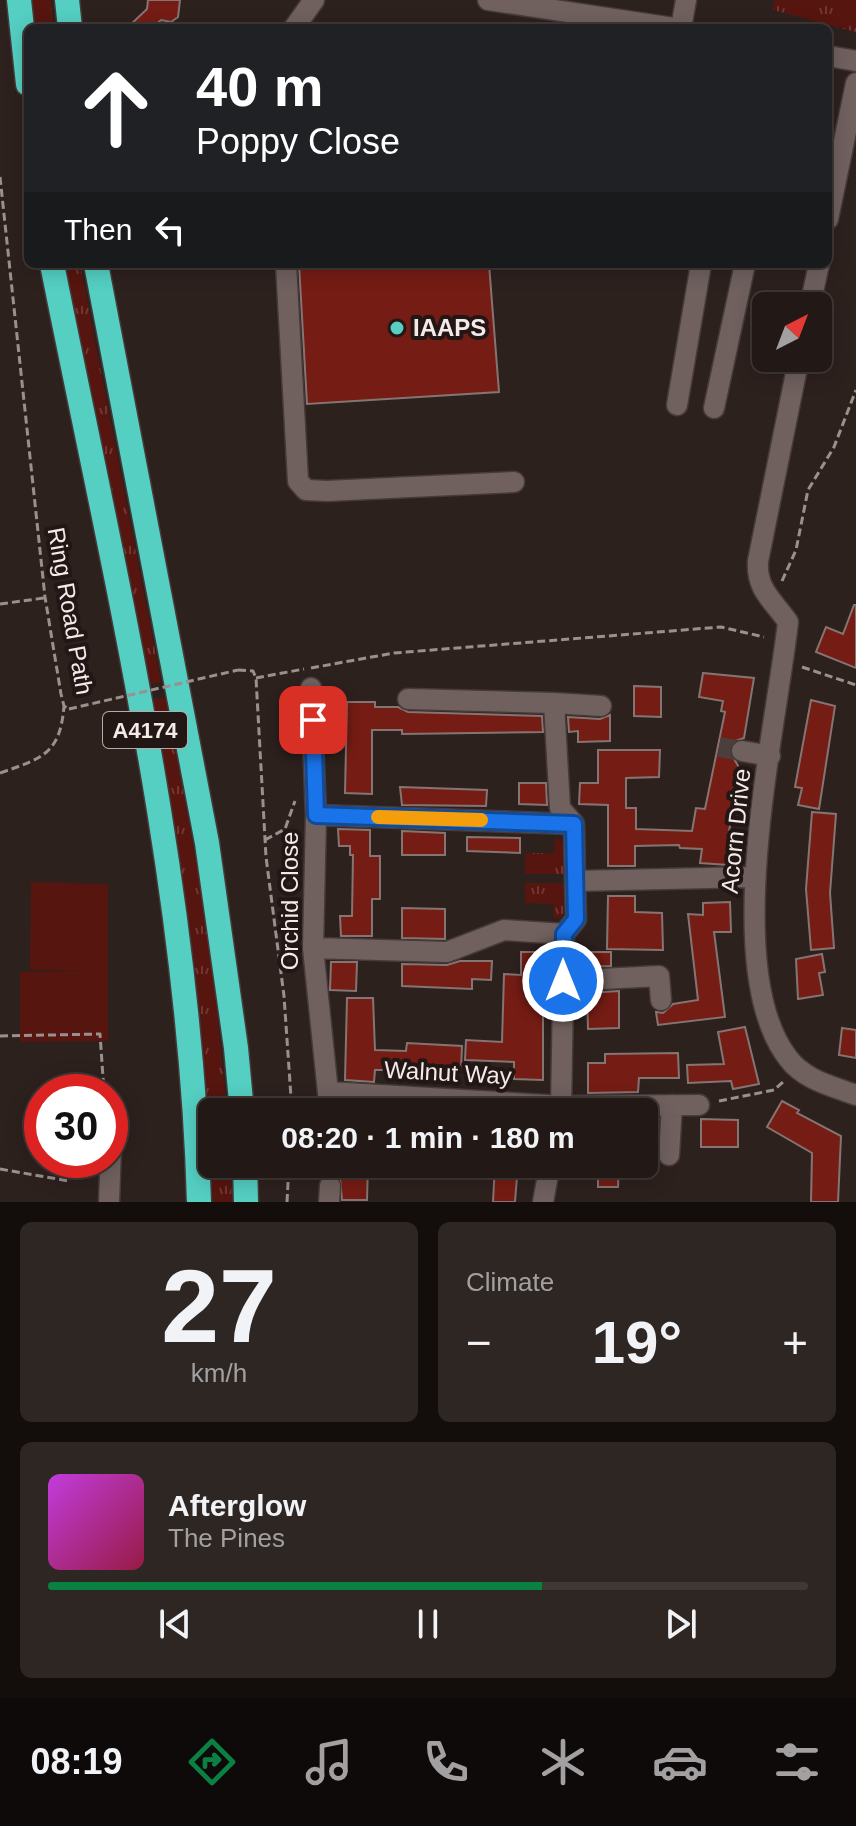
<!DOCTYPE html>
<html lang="en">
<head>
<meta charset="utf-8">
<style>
	:root { --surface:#221916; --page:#2e2623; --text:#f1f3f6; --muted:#a2a0a1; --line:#3f3835; --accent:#0b8043 }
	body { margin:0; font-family:Helvetica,sans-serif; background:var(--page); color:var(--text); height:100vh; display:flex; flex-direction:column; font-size:30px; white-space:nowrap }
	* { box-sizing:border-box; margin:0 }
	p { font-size:26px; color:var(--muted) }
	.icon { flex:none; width:44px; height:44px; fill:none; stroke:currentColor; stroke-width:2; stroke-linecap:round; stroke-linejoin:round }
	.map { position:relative; height:1202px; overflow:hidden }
	.panel { display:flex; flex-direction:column; gap:20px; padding:20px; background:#130e0c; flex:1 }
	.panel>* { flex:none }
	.hud { position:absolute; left:24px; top:24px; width:808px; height:244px; border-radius:12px; box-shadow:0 4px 20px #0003,0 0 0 2px var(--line); background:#202124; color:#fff; overflow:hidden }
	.needle { width:52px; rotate:42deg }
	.buttons { position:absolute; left:752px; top:292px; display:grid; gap:16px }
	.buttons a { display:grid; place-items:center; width:80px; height:80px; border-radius:12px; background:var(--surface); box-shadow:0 4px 20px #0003,0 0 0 2px var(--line); font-size:40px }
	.speed { position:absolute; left:24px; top:1074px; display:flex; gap:16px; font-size:40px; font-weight:700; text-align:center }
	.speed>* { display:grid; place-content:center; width:104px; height:104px; border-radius:50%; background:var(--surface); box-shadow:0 4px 20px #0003,0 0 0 2px var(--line); line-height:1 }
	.speed .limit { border:12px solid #d22; background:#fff; color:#111 }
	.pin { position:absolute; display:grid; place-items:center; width:68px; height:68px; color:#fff; margin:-34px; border-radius:16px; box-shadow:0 4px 12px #0006 }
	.me { position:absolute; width:88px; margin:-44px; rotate:0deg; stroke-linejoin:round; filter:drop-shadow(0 0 6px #0008) }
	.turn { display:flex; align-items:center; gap:28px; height:168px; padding:0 40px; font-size:36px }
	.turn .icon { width:104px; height:104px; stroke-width:2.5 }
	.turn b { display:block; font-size:56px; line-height:68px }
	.then { display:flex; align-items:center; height:76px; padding:0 40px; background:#0003; gap:16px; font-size:30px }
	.big { font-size:60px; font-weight:800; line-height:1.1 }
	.panel .widget { flex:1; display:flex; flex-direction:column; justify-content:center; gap:12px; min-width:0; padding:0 28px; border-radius:12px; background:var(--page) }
	.panel .dial { align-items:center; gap:0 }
	.dial b { font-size:104px; line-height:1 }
	.song { display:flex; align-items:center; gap:24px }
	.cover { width:96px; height:96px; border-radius:12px; background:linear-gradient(135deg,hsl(290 70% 55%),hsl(340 70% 35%)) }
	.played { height:8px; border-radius:4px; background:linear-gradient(90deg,var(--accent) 65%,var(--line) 65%) }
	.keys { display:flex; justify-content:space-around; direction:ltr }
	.heat { display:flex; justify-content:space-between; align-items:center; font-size:44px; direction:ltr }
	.panel .tiles { flex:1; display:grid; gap:20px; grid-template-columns:1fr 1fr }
	.widget:last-child { grid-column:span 2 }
	.trip { position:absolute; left:198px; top:1098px; width:460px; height:80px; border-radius:12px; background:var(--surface); box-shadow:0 4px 20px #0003,0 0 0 2px var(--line); font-weight:800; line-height:80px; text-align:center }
	.dock { display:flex; height:128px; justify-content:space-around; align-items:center; background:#0e0a09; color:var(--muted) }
	.dock .icon { width:56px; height:56px }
	.dock .active { color:var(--accent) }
	.dock b { font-size:36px; color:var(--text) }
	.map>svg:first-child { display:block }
	.grass { fill:url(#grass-tufts) }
	.pitch { fill:#57150f }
	.building { fill:#751c14; stroke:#847572; stroke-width:2 }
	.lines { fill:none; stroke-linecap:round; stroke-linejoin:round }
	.minor-tunnel { stroke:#4b3f3c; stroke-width:20; stroke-dasharray:20 10; stroke-linecap:butt }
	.minor-casing { stroke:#463b3a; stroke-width:23 }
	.highway-casing { stroke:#463b3a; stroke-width:27 }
	.path { stroke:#9a908e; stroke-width:3; stroke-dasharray:8 4; stroke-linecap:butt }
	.minor { stroke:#70615f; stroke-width:20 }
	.highway { stroke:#54cfc2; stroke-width:24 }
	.path-bridge { stroke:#9a908e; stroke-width:3; stroke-dasharray:8 4; stroke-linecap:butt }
	.route-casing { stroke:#114b97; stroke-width:20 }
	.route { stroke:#1a73e8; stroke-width:14 }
	.slow { stroke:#f59e0b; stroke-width:14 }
	.poi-dot { fill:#57cec1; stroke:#231715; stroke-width:3 }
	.labels { text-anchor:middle; stroke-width:8; stroke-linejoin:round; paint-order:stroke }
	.shield { fill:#231715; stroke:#b5aba9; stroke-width:2 }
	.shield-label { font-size:22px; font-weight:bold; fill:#f3eae9 }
	.poi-label { font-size:24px; font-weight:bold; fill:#f3eae9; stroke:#231715; text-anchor:start }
	.street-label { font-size:24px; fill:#f3eae9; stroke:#231715 }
</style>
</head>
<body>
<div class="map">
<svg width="856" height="1202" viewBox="0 0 856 1202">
	<defs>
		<pattern id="grass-tufts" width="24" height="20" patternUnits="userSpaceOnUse" patternTransform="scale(2)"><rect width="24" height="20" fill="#57150f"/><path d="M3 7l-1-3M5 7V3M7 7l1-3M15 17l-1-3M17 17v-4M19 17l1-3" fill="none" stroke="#703732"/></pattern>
	</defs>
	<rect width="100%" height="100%" fill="#2d211e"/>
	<!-- grass -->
	<path class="grass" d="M31,0H51L53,28H32Z
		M775,0H856V32L773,10Z
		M64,264H80L161,682L148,685Z
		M166,698L209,933L227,1112H212V1164H230L232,1202H213C205,1033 182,865 151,699Z
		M555,838L564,842V874H525V853H554Z
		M525,883H564L563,916L554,919L553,904L525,903Z"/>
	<!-- pitch -->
	<path class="pitch" d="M31,882L108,884V1041L20,1042V972L88,971L30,970Z"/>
	<!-- building -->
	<path class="building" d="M148,0H180L178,17L171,22L161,20L152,28H127L147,9Z
		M299,264H489L499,392L307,404Z
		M854,605H856V668L816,652L826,627L843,634Z
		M703,673L754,678L744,738L733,742L729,750L741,771L728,836L731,837L728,865L700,863L702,849L680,848L679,845L635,846V866H608V805L579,804L580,783H598V750H660L659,777L626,778V808H636V829L692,831L696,808L705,809L725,712L721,711L723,701L699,697Z
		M634,686L661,687V717L634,716Z
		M811,700L835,706L819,809L798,805L802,788L795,787Z
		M347,702H375V707H398L408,712L542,716L543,732L402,734V730H372V794L345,793Z
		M610,715V741L578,742V731L569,732L568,717L600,719Z
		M519,783H546L547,805L519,804Z
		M400,787L487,790L486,806L402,805Z
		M812,812L836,814L830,893L834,948L811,950L806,889Z
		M338,829L370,830V856H380V899H372V936H341L340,916H352L353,855H350V846H339Z
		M402,831L445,833V855H402Z
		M467,837L520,838V853L467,851Z
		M608,896H635V912L662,913L663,950L607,949Z
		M730,902L731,932H714L725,1017L658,1025L656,1012L663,1013L673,1004L698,1000L688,914L703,915V903Z
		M402,908L445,909V939L402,938Z
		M521,952H551L550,974H543V1080L514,1079V1062L465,1060L466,1040L502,1042L504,974L521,975Z
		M581,952H611V966L581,967Z
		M822,954L825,972L819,973L823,995L798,999L796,959Z
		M460,961H492L491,980L472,979V989L402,986V964L447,965Z
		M331,962H357L356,991L330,990Z
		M619,991V1028L588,1029L587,993Z
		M347,998H373L375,1050L406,1051L407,1043L462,1046L461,1070L384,1066V1070H375L374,1082L345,1080Z
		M745,1027L759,1084L733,1089L731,1081L688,1083L687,1065L724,1064L718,1032Z
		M842,1028L856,1030V1058L839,1055Z
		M678,1053L679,1078H639L638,1092L588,1093V1063H605V1054Z
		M782,1101L799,1110L797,1113L841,1136L838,1202H811L812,1153L767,1127Z
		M701,1119L738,1120V1147H701Z
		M343,1164H368L367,1200H342L340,1178Z
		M495,1164H518L515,1202H493Z
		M598,1164H619L618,1187H598Z"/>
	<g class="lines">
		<!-- minor-tunnel -->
		<path class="minor-tunnel" d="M719,747L742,751"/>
		<!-- minor casing -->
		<g class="minor-casing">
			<path id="minor" d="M488,0L674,28
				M294,28L314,0
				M681,28L686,0
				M828,56L856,61
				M828,219L856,83
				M286,264L298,481L306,490L327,491L514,482
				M810,306L819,264
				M799,358L758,561C756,590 773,600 788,622C776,730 719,969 788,1058C804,1080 832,1086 856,1095
				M677,405L701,264
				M714,408L745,264
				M311,688L316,815L313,948L330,1112
				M408,699L554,703L560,808L574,824L575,881
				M554,703L601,706
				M742,751L770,756
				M316,815L574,824
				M313,948L447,952L504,930L564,934
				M563,981L659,976L661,1000
				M329,1092L563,1106L699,1105
				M561,1112L564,934L576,919L575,881L753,877
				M669,1155L672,1105
				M109,1202L112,1122
				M329,1202L330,1186
				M543,1202L550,1164"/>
		</g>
		<!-- highway casing -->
		<g class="highway-casing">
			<path id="highway" d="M19,0L28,84
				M67,0L70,28
				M52,264C114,574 190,885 199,1202
				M96,264L207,843L236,1048L242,1112
				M245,1164L246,1202"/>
		</g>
		<!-- path -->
		<path class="path" d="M0,177L45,597L61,694L64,706L69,709
			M782,581L796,550L808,490L834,447L856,390
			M0,604L44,598
			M802,667L856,685
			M311,668L394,653L721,627L764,637
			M238,670L253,671L256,678L266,857L284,996L292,1112
			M256,678L304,669
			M0,773C43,758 60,754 64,706
			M265,840L285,829L295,801
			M0,1036L100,1034L104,1092
			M719,1101L774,1090L783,1082
			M0,1169L69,1181
			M287,1202L289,1164"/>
		<!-- minor -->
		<use href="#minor" class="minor"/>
		<!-- highway -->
		<use href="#highway" class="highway"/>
		<!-- path-bridge -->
		<path class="path-bridge" d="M69,709L238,670"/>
	</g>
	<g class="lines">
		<!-- route casing -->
		<g class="route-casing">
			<path id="route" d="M313,720L316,815L574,824L576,919L564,934L563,981"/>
		</g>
		<!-- route -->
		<use href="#route" class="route"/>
		<!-- slow -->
		<path class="slow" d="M378,817L481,820"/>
	</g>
	<!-- markers -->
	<circle class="poi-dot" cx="397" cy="328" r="8"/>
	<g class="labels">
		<!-- shield labels -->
		<rect class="shield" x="103" y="712" width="84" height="36" rx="6"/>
		<g class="shield-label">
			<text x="145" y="738">A4174</text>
		</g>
		<!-- poi labels -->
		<g class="poi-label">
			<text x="413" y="336">IAAPS</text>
		</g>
		<!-- street labels -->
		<g class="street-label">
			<text transform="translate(70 611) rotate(80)" y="8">Ring Road Path</text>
			<text transform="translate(736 831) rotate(-84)" y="8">Acorn Drive</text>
			<text transform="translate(290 901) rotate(-90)" y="8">Orchid Close</text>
			<text transform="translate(448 1073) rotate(3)" y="8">Walnut Way</text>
		</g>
	</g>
</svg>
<div class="buttons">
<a><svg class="needle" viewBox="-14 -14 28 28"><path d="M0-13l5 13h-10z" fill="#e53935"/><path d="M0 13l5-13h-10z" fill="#a2a0a1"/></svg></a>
</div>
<div class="speed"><div class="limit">30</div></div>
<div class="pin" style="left:313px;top:720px;background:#d93025"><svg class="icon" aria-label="arrive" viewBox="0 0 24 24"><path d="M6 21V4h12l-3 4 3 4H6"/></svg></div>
<svg class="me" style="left:563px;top:981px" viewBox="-20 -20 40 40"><circle r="17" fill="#1a73e8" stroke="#fff" stroke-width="3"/><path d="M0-11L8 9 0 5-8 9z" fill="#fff"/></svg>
<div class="trip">08:20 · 1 min · 180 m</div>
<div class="hud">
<div class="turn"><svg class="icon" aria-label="ahead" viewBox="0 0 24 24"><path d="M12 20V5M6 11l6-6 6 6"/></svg><div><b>40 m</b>Poppy Close</div></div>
<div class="then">Then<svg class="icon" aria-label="left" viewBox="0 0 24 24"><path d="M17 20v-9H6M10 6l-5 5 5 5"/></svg></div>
</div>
</div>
<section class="panel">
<div class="tiles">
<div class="widget dial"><b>27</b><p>km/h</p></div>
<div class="widget"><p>Climate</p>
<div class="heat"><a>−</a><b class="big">19°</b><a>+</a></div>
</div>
<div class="widget">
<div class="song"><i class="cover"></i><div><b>Afterglow</b><p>The Pines</p></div></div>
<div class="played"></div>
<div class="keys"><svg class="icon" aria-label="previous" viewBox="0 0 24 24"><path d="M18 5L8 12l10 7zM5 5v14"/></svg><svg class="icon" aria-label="pause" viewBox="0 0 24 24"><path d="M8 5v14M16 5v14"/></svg><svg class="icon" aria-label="next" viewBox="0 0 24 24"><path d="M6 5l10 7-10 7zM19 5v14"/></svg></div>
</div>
</div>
</section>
<nav class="dock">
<b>08:19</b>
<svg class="icon active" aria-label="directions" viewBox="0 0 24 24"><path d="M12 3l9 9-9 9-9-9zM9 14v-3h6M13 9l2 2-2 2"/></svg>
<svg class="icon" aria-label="music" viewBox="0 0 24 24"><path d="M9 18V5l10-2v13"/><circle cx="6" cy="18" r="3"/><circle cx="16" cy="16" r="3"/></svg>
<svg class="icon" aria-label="phone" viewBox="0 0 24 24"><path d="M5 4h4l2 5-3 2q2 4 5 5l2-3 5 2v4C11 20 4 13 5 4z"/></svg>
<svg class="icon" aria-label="climate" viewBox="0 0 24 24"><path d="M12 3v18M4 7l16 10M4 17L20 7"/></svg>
<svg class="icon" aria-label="car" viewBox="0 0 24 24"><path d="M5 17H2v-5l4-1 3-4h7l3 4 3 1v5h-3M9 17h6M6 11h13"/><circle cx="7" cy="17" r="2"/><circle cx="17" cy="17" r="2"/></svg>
<svg class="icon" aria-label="filters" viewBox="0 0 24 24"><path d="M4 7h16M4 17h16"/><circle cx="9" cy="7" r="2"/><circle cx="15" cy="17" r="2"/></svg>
</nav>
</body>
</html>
